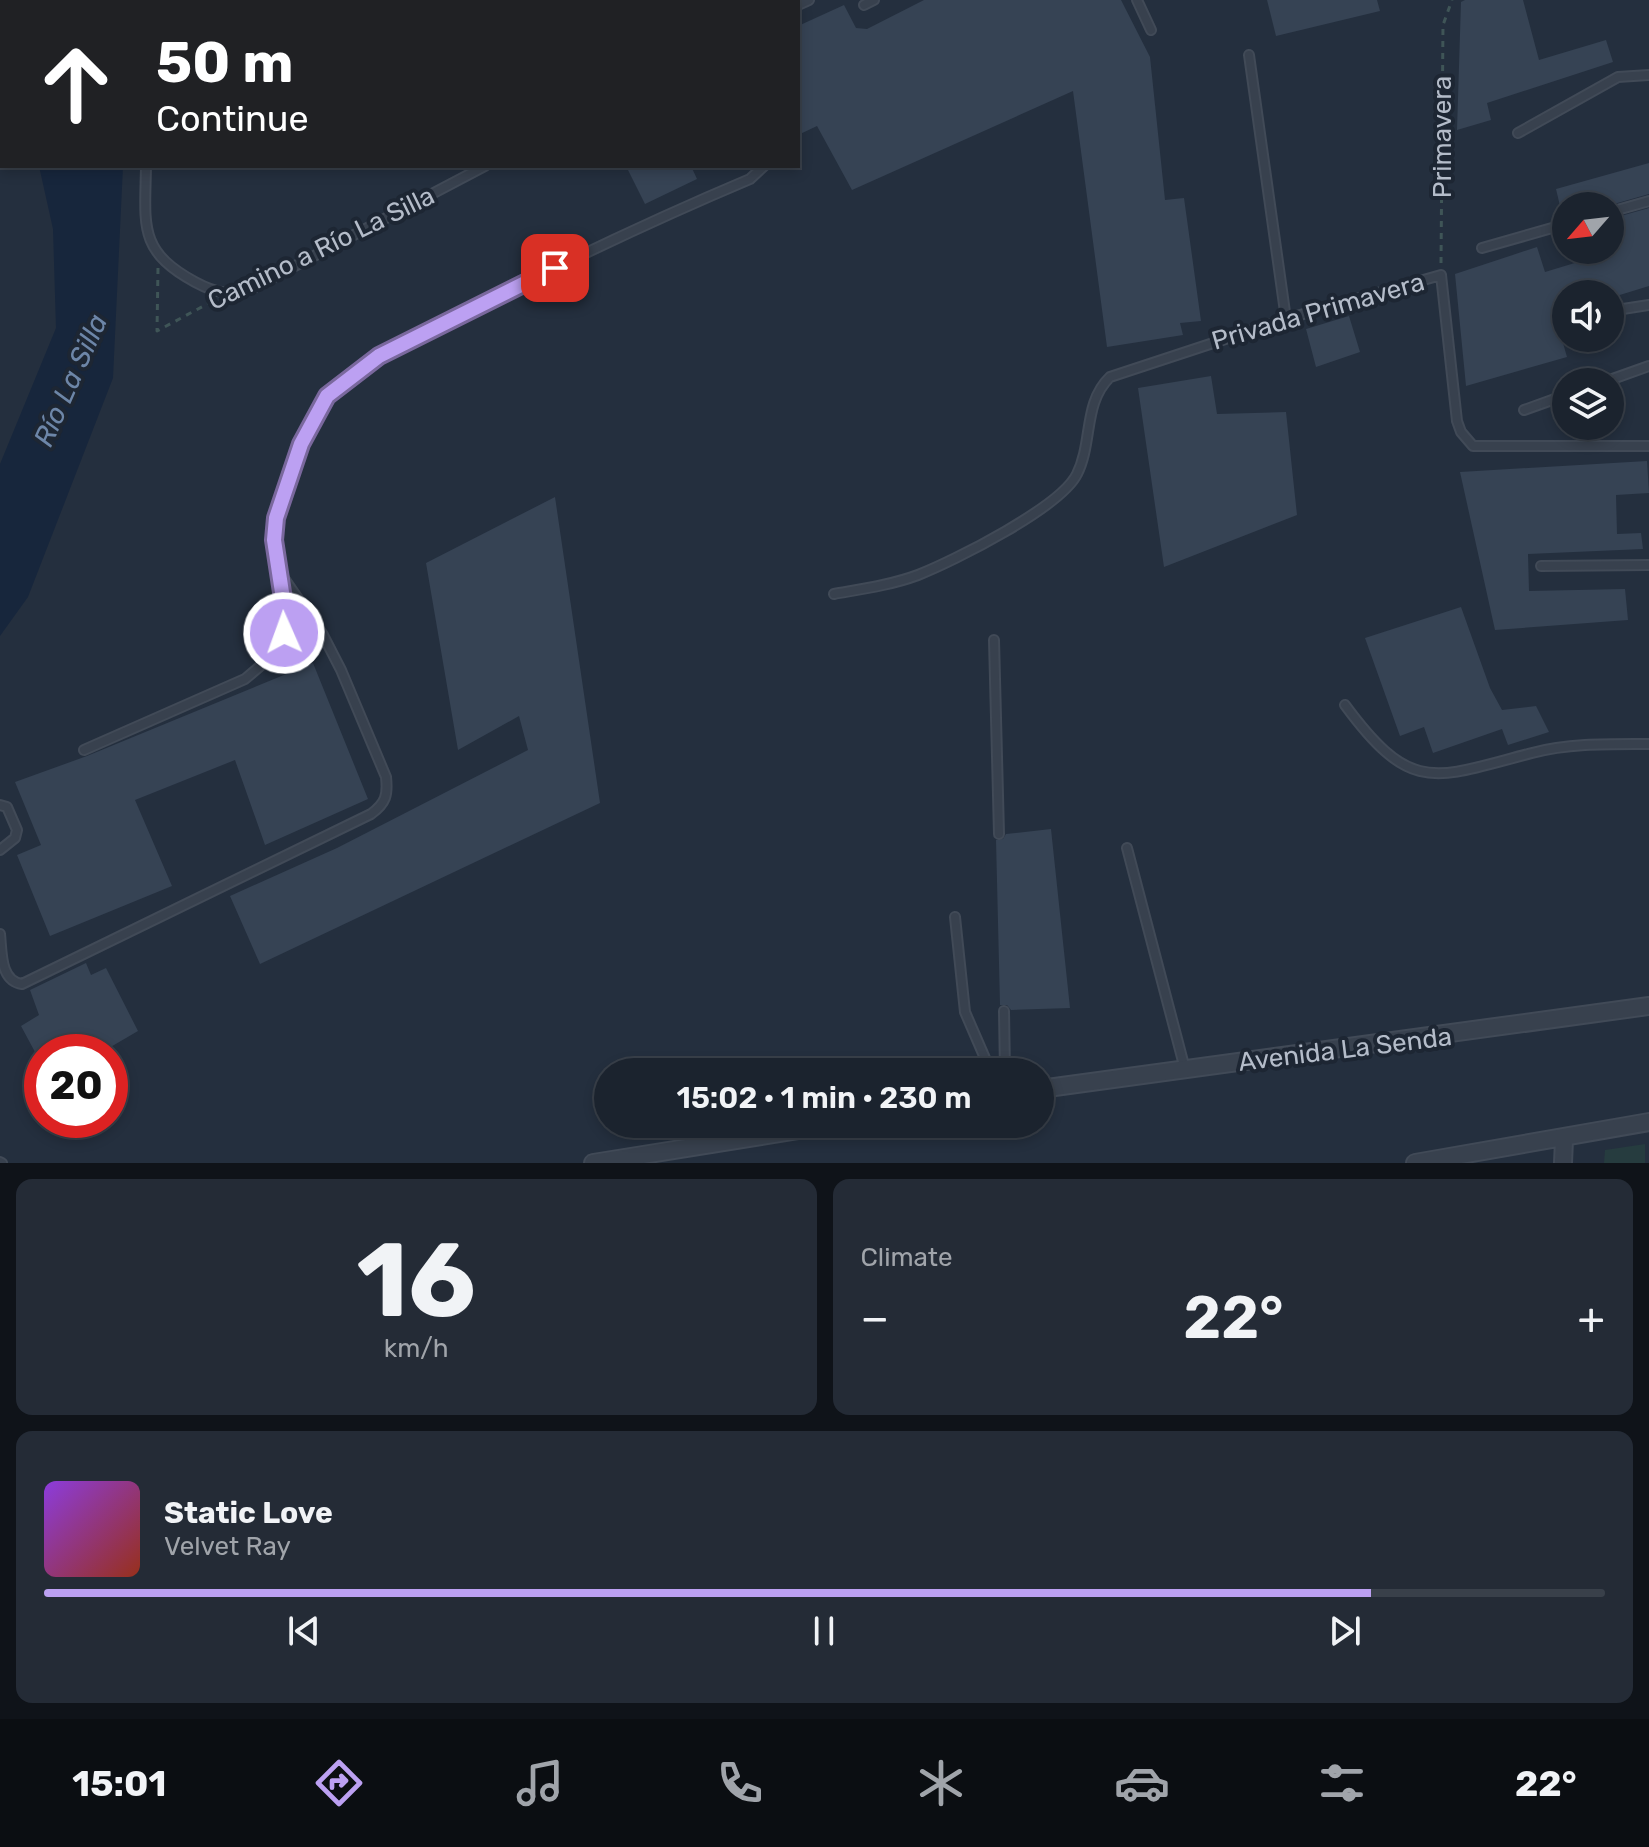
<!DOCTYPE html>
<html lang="en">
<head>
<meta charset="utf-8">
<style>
	:root { --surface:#1b232e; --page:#242b36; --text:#f1f3f6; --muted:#a0a4aa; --line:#39404a; --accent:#bca0f2 }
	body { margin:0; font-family:Rubik,sans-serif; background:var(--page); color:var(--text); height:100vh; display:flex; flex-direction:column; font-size:30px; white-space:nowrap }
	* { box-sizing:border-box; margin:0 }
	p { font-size:26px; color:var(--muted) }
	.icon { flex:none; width:44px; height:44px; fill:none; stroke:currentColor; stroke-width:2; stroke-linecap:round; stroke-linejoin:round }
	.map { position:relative; height:1163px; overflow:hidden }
	.side { display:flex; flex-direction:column; gap:16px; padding:16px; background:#0f1319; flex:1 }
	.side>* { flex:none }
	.banner { position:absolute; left:0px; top:0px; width:800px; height:168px; box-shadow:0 4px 12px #0003,0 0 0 2px var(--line); background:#202124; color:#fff; overflow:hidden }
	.needle { width:52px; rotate:242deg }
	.buttons { position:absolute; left:1552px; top:192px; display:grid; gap:16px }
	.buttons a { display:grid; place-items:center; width:72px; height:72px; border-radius:50%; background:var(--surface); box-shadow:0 4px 12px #0003,0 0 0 2px var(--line); font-size:40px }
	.speed { position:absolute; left:24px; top:1034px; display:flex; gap:16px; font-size:40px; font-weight:700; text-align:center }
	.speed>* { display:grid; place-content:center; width:104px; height:104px; border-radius:50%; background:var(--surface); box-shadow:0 4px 12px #0003,0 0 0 2px var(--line); line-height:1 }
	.speed .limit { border:12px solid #d22; background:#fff; color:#111 }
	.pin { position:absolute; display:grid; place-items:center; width:68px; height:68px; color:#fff; margin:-34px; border-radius:16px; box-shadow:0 4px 12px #0006 }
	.me { position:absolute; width:88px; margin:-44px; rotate:358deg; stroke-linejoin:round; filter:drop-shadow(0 0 6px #0008) }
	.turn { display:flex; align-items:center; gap:28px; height:168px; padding:0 24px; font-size:36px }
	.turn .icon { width:104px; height:104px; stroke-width:2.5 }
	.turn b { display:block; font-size:56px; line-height:68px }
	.big { font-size:60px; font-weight:600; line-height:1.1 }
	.side .widget { flex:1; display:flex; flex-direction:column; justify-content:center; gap:12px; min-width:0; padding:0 28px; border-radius:16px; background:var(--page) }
	.side .dial { align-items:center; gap:0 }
	.dial b { font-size:104px; line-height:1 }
	.song { display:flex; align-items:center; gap:24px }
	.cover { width:96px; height:96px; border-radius:12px; background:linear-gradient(135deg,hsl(270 70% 55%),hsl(10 70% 35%)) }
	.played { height:8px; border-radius:4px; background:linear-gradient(90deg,var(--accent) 85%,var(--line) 85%) }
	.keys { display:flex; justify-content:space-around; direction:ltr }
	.heat { display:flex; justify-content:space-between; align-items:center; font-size:44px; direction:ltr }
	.side .tiles { flex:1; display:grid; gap:16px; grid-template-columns:1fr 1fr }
	.widget:last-child { grid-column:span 2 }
	.trip { position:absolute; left:594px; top:1058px; width:460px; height:80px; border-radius:40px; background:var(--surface); box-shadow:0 4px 12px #0003,0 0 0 2px var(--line); font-weight:600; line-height:80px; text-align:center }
	.dock { display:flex; height:128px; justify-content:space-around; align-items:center; background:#0b0e12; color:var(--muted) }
	.dock .icon { width:56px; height:56px }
	.dock .current { color:var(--accent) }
	.dock b { font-size:36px; color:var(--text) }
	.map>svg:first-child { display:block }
	.green { fill:#263c3f }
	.water { fill:#17263c }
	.building { fill:#364354 }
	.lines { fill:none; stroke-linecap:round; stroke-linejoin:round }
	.service-casing { stroke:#414a57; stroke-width:12 }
	.minor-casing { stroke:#414a57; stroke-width:20 }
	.path { stroke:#3f5557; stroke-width:3; stroke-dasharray:6 6; stroke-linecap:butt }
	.service { stroke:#38414e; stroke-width:8 }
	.minor { stroke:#38414e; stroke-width:16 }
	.route-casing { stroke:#7a689d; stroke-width:20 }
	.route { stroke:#bca0f2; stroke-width:14 }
	.labels { text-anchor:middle; stroke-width:8; stroke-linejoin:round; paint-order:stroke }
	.street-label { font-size:26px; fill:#b4bcc9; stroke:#1d2633 }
	.water-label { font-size:28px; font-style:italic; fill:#6d86a8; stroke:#1d2633 }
</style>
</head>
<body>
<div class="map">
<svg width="1649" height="1163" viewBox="0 0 1649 1163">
	<rect width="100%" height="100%" fill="#242f3e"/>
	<!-- green -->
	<path class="green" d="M1645,1144V1163H1604L1605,1150Z"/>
	<!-- water -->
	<path class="water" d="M39,166H123L113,378L28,597L0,636V464L56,328L53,229Z"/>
	<!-- building -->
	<path class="building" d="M924,0H1121L1150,57L1165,200L1184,198L1201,321L1180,323L1183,335L1107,347L1073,91L852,190L817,126L798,135V26L844,5L856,28L867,29Z
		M1267,0H1377L1380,11L1276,36Z
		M1465,0H1523L1539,60L1606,40L1613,62L1487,103L1491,120L1457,130L1461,2Z
		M1649,163V194L1607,206H1560L1556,189Z
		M626,166H691L697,179L645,204Z
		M1649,208V286L1610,298V294H1566V312L1555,315L1567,357L1466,386L1455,274L1537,247L1545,272L1578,262L1574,250H1610V219Z
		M1349,316L1360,352L1316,367L1306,329Z
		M1211,376L1217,414L1286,412L1297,515L1164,567L1138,388Z
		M1647,461L1649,493L1616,495L1617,534L1641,533L1643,549L1528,554L1529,591L1625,589L1628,620L1495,630L1460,472Z
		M555,497L600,803L260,964L230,896L337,848L528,750L519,716L458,750L426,563Z
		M1461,607L1490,688L1502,710L1536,706L1549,732L1508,745L1502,729L1433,753L1424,727L1400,736L1365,638Z
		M313,663L368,799L265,845L235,760L135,800L172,886L50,936L17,855L41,845L15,782L87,756Z
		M1051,829L1070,1008L1011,1010L1007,1005H1000L996,840L1003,839L1006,834Z
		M86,963L91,975L106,968L138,1031L102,1052H35L21,1026L39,1015L30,990Z"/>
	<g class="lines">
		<!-- service casing -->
		<g class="service-casing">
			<path id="service" d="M620,0L621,2
				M1137,0L1151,30
				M152,2V0
				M722,2L727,0
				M798,5L809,0
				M864,5L874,0
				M1249,55L1286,319
				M1518,133L1618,77L1649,75
				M146,166C145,226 138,251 195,282C217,294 232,296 255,287L485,166
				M1610,212L1649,201
				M1482,248L1566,224
				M1610,311L1649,305
				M1604,382L1649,366
				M1524,410L1566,395
				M1541,566L1649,565
				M834,594C862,589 891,585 918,575C954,561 1061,507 1077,474C1093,442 1083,403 1110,377L1286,319L1441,275L1457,421L1461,432L1473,446H1649
				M994,640L999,834
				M1345,705C1412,796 1435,778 1532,753C1569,743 1610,744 1649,744
				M84,750L245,679L278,651C294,601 264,556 278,514C290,476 300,428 326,397C356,360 408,341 449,321C548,270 648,222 750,179L764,166
				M0,805L7,807L17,830L15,838L0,850
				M1127,848L1185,1069
				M955,917L965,1012L991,1072
				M0,934C2,952 0,981 22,984L371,814C386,803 388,795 386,777L341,670L323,635L283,577
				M1004,1011L1005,1072
				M0,1162L2,1163"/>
		</g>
		<!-- minor casing -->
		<g class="minor-casing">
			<path id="minor" d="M1040,1089L1649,1006
				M593,1163L836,1124
				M1415,1163L1649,1122
				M1563,1163L1564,1140"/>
		</g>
		<!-- path -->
		<path class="path" d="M1441,263L1443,25L1452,0
			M158,268L157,331L211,302"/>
		<!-- service -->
		<use href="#service" class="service"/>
		<!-- minor -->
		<use href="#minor" class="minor"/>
	</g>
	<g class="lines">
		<!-- route casing -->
		<g class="route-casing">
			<path id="route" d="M284,633L285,612L274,540L276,518L301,444L327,396L379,356L555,268"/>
		</g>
		<!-- route -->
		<use href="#route" class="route"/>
	</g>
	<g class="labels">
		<!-- street labels -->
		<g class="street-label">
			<text transform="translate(1442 137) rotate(-90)" y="9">Primavera</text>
			<text transform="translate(321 248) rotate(-26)" y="9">Camino a Río La Silla</text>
			<text transform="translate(1318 311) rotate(-16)" y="9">Privada Primavera</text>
			<text transform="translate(1345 1049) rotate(-7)" y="9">Avenida La Senda</text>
		</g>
		<!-- water labels -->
		<g class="water-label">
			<text transform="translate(70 380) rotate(-66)" y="10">Río La Silla</text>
		</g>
	</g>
</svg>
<div class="buttons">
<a><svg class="needle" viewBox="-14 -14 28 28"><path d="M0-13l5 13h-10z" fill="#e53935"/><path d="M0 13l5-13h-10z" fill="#a0a4aa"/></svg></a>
<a><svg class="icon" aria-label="sound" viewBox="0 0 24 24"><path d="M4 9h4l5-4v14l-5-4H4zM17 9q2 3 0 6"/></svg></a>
<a><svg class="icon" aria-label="layers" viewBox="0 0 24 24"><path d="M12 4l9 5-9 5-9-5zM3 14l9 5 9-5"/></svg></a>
</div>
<div class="speed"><div class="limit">20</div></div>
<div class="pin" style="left:555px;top:268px;background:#d93025"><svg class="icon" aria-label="arrive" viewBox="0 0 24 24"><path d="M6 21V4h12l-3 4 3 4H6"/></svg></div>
<svg class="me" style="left:284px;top:633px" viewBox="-20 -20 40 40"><circle r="17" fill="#bca0f2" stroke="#fff" stroke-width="3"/><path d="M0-11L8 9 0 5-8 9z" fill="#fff"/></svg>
<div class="trip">15:02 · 1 min · 230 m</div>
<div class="banner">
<div class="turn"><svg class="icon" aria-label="ahead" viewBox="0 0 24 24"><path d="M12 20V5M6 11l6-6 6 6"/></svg><div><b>50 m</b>Continue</div></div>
</div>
</div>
<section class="side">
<div class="tiles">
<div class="widget dial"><b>16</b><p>km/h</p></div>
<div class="widget"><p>Climate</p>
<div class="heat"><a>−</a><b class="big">22°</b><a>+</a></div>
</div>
<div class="widget">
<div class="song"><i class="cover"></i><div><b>Static Love</b><p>Velvet Ray</p></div></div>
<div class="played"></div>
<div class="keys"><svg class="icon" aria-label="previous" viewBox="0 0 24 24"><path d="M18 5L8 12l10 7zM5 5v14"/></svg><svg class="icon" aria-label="pause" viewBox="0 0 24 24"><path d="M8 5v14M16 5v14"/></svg><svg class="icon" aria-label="next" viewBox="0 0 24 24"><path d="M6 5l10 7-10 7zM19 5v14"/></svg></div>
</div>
</div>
</section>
<nav class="dock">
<b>15:01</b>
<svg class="icon current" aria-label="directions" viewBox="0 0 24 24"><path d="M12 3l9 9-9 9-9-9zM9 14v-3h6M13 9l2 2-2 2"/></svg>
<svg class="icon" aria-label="music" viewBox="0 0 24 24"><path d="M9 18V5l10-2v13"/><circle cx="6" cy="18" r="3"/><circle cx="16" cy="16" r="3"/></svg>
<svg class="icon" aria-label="phone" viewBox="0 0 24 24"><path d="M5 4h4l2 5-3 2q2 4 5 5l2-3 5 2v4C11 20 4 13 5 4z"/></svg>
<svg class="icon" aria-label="climate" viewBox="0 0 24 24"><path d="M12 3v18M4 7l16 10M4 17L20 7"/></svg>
<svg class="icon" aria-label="car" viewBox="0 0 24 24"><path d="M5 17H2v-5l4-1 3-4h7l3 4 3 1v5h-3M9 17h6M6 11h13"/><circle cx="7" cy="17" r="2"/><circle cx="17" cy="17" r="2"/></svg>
<svg class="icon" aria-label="filters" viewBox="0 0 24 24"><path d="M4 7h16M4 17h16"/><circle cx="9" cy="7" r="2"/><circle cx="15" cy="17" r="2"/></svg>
<b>22°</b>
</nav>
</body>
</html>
